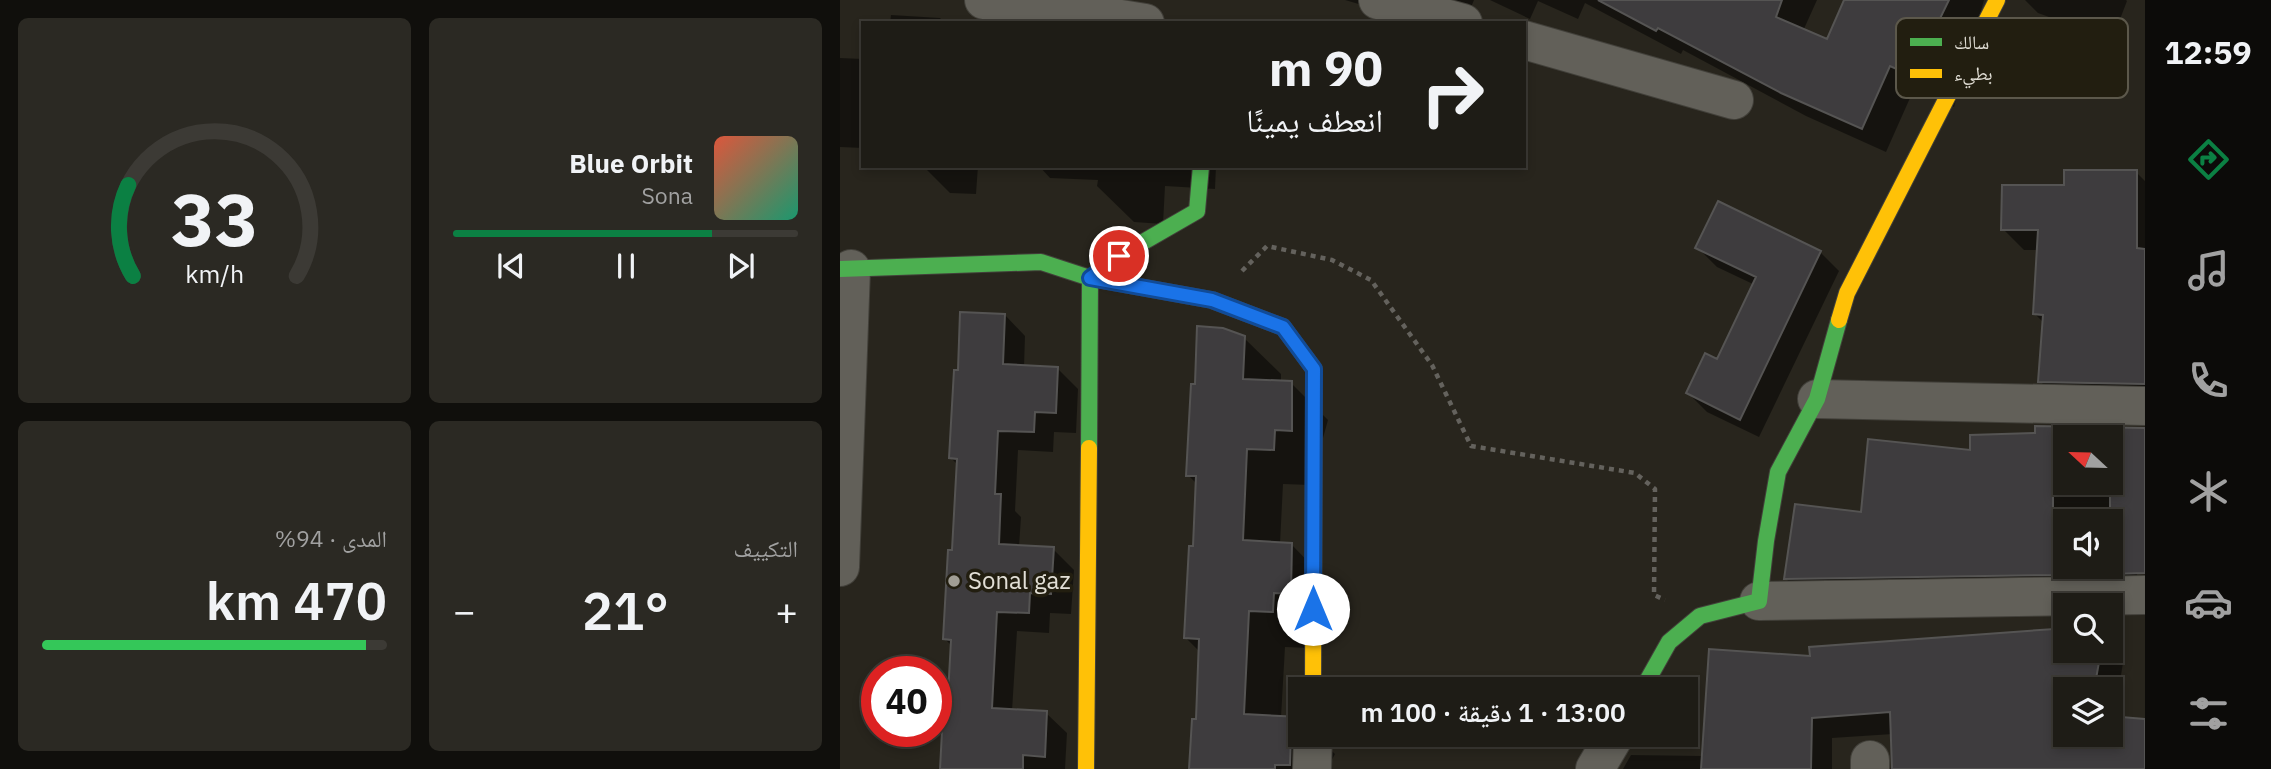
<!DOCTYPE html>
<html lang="ar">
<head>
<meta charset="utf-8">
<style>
	:root { --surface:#1e1c16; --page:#2b2923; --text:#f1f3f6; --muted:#a1a1a1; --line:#3c3a35; --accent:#0b8043 }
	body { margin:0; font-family:"IBM Plex Sans","Noto Naskh Arabic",sans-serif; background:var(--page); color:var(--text); direction:rtl; height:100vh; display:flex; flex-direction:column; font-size:26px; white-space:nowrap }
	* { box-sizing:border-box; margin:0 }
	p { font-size:23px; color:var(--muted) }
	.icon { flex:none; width:38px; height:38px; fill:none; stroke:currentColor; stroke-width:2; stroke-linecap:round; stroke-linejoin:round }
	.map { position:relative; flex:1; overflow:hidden; direction:ltr }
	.drawer { display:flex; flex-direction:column; gap:18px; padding:18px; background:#100f0c; width:840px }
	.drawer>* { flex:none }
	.hud { position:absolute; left:21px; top:21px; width:665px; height:147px; border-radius:0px; box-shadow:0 4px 10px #0003,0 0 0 2px var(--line); direction:rtl; background:#1e1c16; color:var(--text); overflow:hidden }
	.needle { width:46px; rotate:292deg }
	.buttons { position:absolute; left:1213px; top:425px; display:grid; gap:14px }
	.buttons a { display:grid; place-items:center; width:70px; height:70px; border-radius:0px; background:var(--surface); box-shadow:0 4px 10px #0003,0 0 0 2px var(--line); font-size:35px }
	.speed { position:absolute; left:21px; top:656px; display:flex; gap:14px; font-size:35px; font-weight:700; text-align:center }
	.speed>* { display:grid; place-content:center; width:91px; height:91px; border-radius:50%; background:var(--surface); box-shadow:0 4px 10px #0003,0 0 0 2px var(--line); line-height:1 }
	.speed .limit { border:10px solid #d22; background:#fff; color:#111 }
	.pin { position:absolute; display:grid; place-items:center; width:60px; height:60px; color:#fff; margin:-30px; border:4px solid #fff; border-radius:50%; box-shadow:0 2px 7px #0007 }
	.me { position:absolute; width:77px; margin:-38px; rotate:0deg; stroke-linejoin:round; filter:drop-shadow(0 0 5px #0008) }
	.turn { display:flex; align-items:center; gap:24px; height:147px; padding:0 28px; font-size:32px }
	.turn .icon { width:91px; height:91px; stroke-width:2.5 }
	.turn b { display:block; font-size:49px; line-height:60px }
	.big { font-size:52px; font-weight:600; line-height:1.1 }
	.drawer .widget { flex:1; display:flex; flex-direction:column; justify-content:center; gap:10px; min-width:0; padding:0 24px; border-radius:10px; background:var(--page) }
	.drawer .dial { align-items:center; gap:0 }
	.dial svg { height:182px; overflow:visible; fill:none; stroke:var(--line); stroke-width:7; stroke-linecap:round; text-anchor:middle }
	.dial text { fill:var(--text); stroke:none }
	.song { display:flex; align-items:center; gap:21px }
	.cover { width:84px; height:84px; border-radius:10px; background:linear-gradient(135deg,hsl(10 70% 55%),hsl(160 70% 35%)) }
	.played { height:7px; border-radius:4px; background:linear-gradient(90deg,var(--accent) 75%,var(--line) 75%) }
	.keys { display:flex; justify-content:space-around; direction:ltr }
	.heat { display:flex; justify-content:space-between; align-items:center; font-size:38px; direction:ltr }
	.charge { height:10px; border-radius:5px; background:linear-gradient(90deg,#34c759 94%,var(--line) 0) }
	.drawer .tiles { flex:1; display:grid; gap:18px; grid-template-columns:repeat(2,1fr) }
	.trip { position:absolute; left:448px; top:677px; width:410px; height:70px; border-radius:0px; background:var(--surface); box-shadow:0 4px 10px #0003,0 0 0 2px var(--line); font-weight:600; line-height:70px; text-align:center; direction:rtl }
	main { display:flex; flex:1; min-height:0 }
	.dock { display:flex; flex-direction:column; width:126px; justify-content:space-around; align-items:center; background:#0c0b09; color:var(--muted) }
	.dock .icon { width:49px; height:49px }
	.dock .active { color:var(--accent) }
	.dock b { font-size:32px; color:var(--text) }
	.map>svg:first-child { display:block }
	.shadow { fill:#0007; fill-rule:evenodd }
	.building { fill:#3e3c3e; stroke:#555453; stroke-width:2; fill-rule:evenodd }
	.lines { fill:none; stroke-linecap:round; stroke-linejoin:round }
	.street-casing { stroke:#42403a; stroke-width:40 }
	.fast-casing { stroke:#42403a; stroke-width:18 }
	.slow-casing { stroke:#42403a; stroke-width:18 }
	.path { stroke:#64625d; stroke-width:4.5; stroke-dasharray:5 5; stroke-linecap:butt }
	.street { stroke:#626059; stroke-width:38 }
	.fast { stroke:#4caf50; stroke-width:16 }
	.slow { stroke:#ffc107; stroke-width:16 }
	.route-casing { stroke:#114b97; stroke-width:18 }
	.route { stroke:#1a73e8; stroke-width:12 }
	.poi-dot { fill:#a19e95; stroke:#221e10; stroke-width:2.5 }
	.labels { text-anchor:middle; stroke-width:7; stroke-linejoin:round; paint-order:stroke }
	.poi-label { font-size:24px; fill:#e2dfd6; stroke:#221e10; text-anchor:start }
	.key { fill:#221e10; stroke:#5c584b; stroke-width:2 }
	.key-label { font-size:19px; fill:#e2dfd6 }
</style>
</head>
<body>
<main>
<nav class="dock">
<b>12:59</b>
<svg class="icon active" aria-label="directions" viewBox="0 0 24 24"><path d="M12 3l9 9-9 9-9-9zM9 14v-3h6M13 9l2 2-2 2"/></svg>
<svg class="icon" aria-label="music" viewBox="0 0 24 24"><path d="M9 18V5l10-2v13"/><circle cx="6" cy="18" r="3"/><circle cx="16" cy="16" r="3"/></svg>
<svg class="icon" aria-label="phone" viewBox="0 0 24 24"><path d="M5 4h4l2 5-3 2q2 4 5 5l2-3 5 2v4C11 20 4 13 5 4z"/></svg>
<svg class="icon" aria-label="climate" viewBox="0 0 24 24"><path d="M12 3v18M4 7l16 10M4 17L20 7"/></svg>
<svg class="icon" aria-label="car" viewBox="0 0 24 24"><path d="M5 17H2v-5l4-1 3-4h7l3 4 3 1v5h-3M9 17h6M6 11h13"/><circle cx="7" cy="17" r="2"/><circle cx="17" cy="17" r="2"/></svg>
<svg class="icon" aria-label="filters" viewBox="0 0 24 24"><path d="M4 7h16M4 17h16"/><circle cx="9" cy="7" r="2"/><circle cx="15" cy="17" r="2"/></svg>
</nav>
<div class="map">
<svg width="1305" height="769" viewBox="0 0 1305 769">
	<rect width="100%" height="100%" fill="#28251d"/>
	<!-- shadow -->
	<path class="shadow" d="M505,0H542L539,10Z
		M587,0H634L627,17Z
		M650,0H977L963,31L988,41L1004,0H1144L1114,107L1074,89L1046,152L966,116L843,50L841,54L745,3L738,19L698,1L690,19Z
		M1185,0H1286L1287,1L1272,40L1198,13Z
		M51,15L100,18L105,23H50Z
		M0,58L23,59V148L0,147Z
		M83,166H138L136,194L110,193Z
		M199,166H376L375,189L325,186L323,224L294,222L257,186L258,180L210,178Z
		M1296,172L1305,181V404L1221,402L1200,381L1204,323L1195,314L1198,250H1184L1163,229L1226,187Z
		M858,248L980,252L999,271L919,437L867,412L848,393L878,362L915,285L877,267Z
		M165,315L185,336L184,367L218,369L238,389L236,433L214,432L213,452L178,450L175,511L181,517L179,547L213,549L234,570L231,614L210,613L209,633L177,631L172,711L206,713L227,733L225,769H102L109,715L112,646L105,639L114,552L118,465L111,458L119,372Z
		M404,338L441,374V383H451L488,420L470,485L443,484L440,544H451L487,581L469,648L445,647L441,718H459L460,735H475L495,754L487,769H351L358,721L360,652L346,638L354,548L358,485L348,475L356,386Z
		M1305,430V526L1294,594L967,599L945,578L1022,514L1131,451V437ZM1225,438H1270V483H1225ZM1225,522H1270V567H1225Z
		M1213,631L1217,635L1225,636V651H1270L1283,663L1274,718L1305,721V769H1053V734L992,738V769H783L791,755L863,756L972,658ZM1225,690H1270V735H1225Z"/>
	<!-- building -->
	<path class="building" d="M758,0H942L936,17L987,39L1004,0H1109L1091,37L1109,45L1090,84L1050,66L1022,129L941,93L818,28L816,31Z
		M1224,170H1297V248L1305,249V384L1198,382L1203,315L1193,314L1198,230H1161L1162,185H1224Z
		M878,201L981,251L900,420L846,393L865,353L877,359L916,277L855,248Z
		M120,312L165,314L163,364L218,367L216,413L195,412L194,432L158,431L155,494H161L159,544L214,547L211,594L190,593L189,613L157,612L152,708L207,711L205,757L183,755V769H100L103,713L107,714L111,640L103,639L108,550H112L117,459L109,458L114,370H118Z
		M357,326L383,328L405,336L403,379L452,381V431L435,430L434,450L407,449L403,540L452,543L451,594L434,593L433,612L409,611L404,714L460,717L454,724L451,734L450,765H435V769H349L352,719H356L359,639L344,638L349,546H353L356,476H346L351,384H355Z
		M1195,426L1305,428V573L1270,574V494L1213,491V575L944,579L955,504L1021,512L1028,439L1130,450V435L1195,433ZM1225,438H1270V483H1225Z
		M1214,629V633L1225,634V651H1261L1254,690H1225V735H1270V716L1305,719V769H1052L1050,712L972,718L971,769H861L869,649L970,656L969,647Z"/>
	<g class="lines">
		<!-- street casing -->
		<g class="street-casing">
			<path id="street" d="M144,0L183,3L305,23
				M538,0L623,23
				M684,40L894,100
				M977,399L1305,406
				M0,567L11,269
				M919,601L1305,595
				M1030,760V769
				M472,769L473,735
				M755,769L775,735"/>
		</g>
		<!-- fast casing -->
		<g class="fast-casing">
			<path id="fast" d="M0,269L201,262L250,278L372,300L443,327L474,369V401
				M249,448L250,278L279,256L357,211L361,166
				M802,690L829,642L860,616L919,601L926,541L938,472L977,399L999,320"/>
		</g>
		<!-- slow casing -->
		<g class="slow-casing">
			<path id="slow" d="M999,320L1007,293L1157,0
				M473,690L474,401
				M246,769L249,448"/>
		</g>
		<!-- path -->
		<path class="path" d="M402,271L427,246L492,260L531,280L592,365L631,446L795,473L815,489L814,595L825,600"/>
		<!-- street -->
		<use href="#street" class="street"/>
		<!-- fast -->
		<use href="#fast" class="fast"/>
		<!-- slow -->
		<use href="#slow" class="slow"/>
	</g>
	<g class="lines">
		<!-- route casing -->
		<g class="route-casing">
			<path id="route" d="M279,256L250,278L372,300L443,327L474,369L473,609"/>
		</g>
		<!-- route -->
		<use href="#route" class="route"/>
	</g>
	<!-- markers -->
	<circle class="poi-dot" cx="114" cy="581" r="7"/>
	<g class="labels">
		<!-- poi labels -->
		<g class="poi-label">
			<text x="128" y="589">Sonal gaz</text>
		</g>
	</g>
	<!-- legend -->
	<rect x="1056" y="18" width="232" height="80" rx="10" class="key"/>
	<rect x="1070" y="38" width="32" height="8" fill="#4caf50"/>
	<rect x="1070" y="69" width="32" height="9" fill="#ffc107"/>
	<g class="key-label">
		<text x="1114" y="49">سالك</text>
		<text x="1114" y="80">بطيء</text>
	</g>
</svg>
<div class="buttons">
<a><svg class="needle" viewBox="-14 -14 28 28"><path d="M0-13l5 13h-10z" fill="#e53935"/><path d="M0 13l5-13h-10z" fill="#a1a1a1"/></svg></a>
<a><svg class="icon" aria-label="sound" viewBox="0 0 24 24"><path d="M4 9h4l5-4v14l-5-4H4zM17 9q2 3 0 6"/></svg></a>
<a><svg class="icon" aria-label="search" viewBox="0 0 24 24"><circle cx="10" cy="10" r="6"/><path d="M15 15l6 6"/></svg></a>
<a><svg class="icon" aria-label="layers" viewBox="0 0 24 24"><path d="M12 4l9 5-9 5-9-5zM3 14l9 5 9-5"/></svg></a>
</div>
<div class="speed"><div class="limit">40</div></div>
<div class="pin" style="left:279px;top:256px;background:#d93025"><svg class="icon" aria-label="arrive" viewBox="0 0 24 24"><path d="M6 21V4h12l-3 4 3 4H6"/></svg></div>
<svg class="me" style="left:473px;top:609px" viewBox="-20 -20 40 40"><circle r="19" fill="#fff"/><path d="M0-13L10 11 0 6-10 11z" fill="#1a73e8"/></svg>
<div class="trip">13:00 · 1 دقيقة · 100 m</div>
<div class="hud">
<div class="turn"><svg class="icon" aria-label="right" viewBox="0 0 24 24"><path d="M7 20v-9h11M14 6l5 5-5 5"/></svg><div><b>90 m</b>انعطف يمينًا</div></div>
</div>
</div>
<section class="drawer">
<div class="tiles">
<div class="widget">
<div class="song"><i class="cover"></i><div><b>Blue Orbit</b><p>Sona</p></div></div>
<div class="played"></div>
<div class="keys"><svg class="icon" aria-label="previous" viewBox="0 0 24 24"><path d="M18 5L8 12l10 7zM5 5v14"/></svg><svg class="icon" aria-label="pause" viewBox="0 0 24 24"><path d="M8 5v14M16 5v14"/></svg><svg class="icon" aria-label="next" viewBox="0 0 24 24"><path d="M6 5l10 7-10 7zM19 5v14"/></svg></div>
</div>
<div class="widget dial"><svg viewBox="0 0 100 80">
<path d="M14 69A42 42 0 1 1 86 69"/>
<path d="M14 69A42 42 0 0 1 12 29" stroke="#0b8043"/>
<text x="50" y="56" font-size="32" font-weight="700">33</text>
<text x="50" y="72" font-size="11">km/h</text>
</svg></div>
<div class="widget"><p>التكييف</p>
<div class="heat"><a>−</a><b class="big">21°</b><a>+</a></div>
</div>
<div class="widget"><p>المدى · 94%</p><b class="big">470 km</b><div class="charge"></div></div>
</div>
</section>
</main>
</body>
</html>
